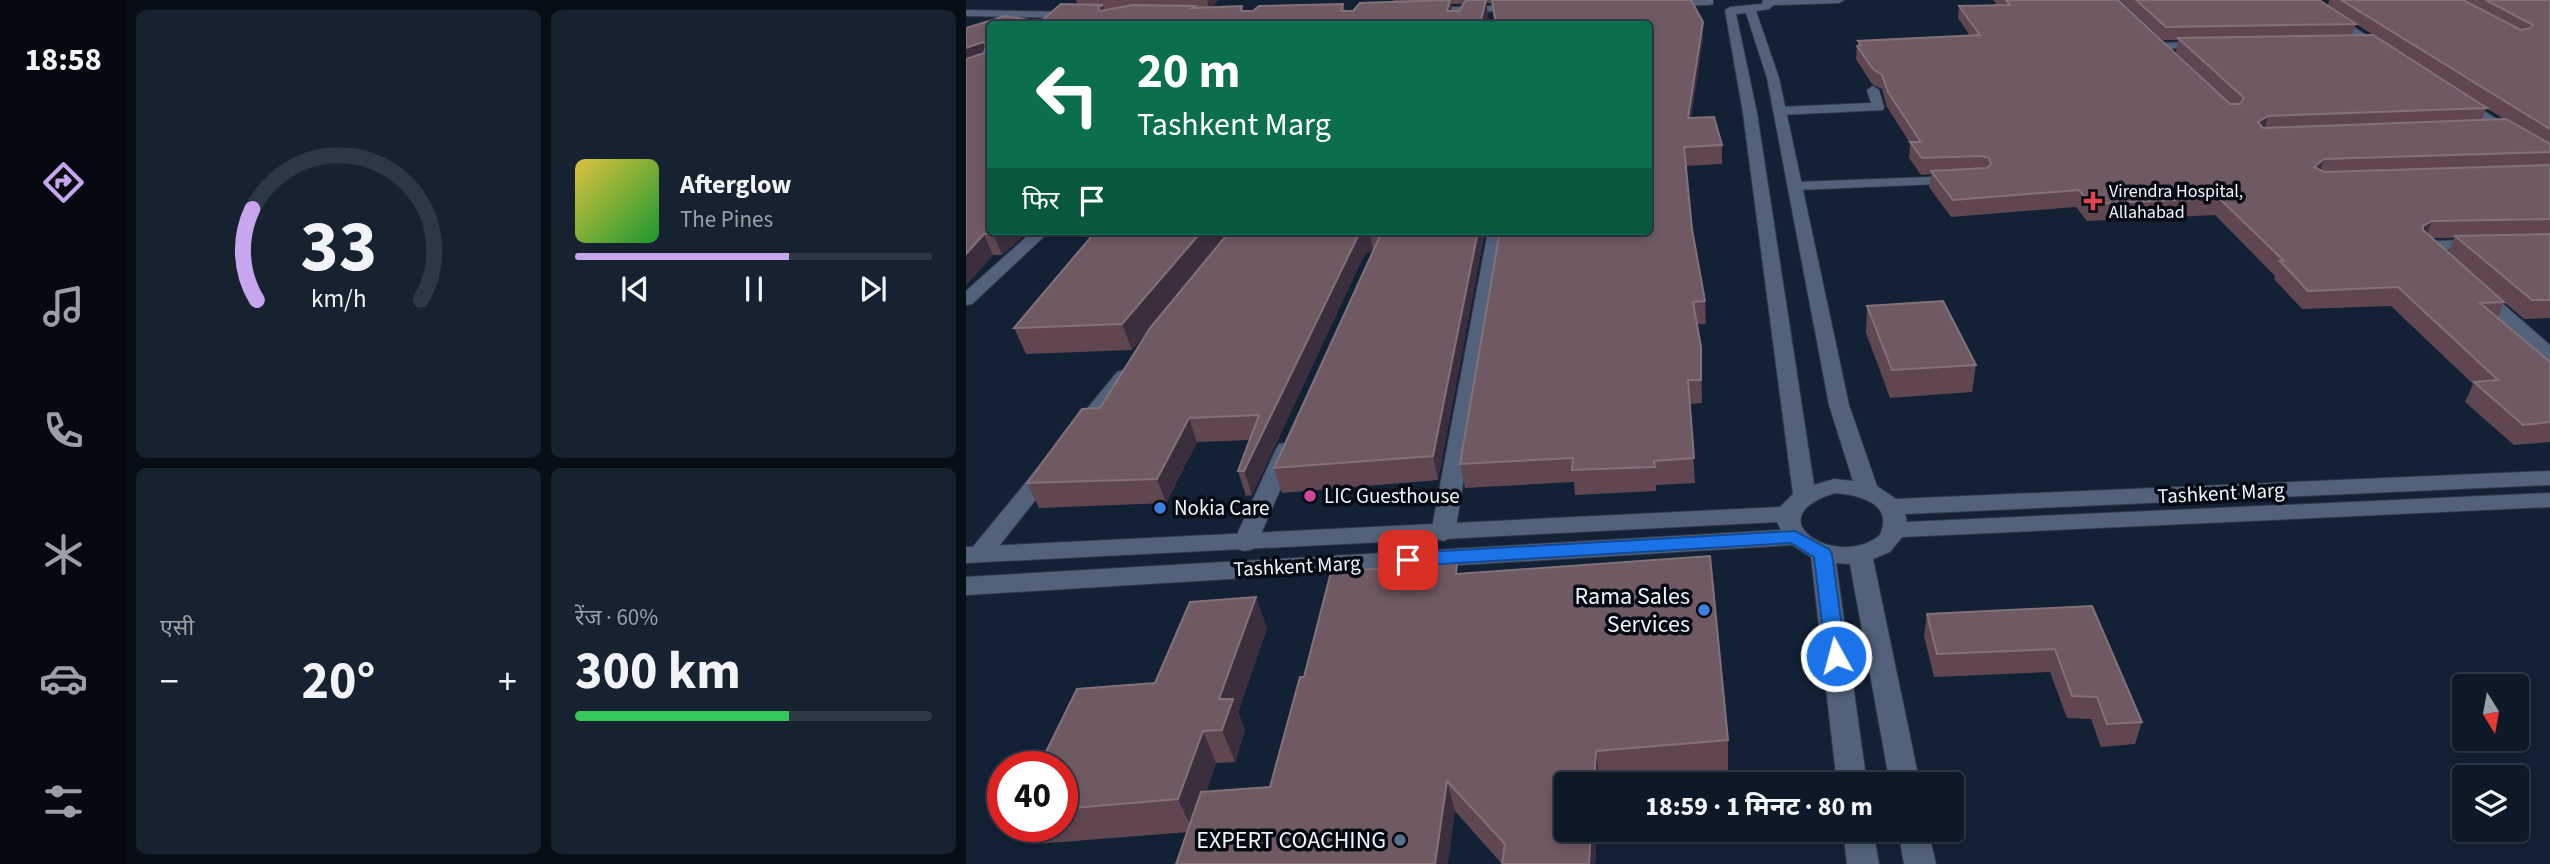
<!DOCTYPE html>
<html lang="hi">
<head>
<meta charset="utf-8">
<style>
	:root { --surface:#0e1928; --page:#172230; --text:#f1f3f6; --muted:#9ba0a8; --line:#2e3845; --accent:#c8a6ef }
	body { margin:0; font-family:"Source Sans 3","Noto Sans Devanagari",sans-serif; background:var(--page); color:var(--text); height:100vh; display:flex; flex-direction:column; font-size:26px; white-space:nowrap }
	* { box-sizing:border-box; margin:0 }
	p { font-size:23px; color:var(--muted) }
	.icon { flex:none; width:38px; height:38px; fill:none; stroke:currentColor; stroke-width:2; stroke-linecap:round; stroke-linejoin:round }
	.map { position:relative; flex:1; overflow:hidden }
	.details { display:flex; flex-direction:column; gap:10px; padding:10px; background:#080e16; width:840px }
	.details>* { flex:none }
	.hud { position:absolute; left:21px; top:21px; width:665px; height:214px; border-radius:7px; box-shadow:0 4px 10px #0003,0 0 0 2px var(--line); background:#0b6e4f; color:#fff; overflow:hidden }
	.needle { width:46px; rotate:169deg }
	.tools { position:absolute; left:1486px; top:674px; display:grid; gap:14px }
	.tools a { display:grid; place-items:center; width:77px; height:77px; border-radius:7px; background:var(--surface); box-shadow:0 4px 10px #0003,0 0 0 2px var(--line); font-size:35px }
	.speed { position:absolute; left:21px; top:751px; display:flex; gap:14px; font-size:35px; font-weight:700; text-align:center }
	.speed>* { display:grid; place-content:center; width:91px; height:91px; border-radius:50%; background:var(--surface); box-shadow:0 4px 10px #0003,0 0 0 2px var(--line); line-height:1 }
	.speed .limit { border:10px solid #d22; background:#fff; color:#111 }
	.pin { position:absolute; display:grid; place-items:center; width:60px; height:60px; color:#fff; margin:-30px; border-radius:14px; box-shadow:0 4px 10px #0006 }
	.me { position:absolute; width:77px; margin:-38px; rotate:353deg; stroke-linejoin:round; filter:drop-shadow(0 0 5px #0008) }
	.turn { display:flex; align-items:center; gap:24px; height:147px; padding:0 35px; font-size:32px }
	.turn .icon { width:91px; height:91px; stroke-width:2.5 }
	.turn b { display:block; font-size:49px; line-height:60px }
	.then { display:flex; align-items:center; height:66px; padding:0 35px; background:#0003; gap:14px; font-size:26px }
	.big { font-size:52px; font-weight:700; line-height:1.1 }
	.details .widget { flex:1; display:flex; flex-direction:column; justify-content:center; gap:10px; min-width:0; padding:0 24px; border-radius:10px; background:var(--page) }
	.details .dial { align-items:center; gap:0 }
	.dial svg { height:182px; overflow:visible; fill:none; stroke:var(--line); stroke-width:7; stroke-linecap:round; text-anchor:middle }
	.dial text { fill:var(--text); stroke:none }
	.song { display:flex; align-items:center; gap:21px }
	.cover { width:84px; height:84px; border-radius:10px; background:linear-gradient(135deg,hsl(50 70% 55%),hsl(130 70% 35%)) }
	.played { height:7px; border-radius:4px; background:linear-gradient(90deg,var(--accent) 60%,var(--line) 60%) }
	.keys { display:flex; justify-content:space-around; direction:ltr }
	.heat { display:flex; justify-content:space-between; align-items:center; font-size:38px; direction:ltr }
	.charge { height:10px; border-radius:5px; background:linear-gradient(90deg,#34c759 60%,var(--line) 0) }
	.details .tiles { flex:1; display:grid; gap:10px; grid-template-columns:repeat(2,1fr) }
	.trip { position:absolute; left:588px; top:772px; width:410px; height:70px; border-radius:7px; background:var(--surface); box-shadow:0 4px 10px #0003,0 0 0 2px var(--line); font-weight:700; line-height:70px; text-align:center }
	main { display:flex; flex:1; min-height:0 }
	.menu { display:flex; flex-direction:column; width:126px; justify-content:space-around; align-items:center; background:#060a10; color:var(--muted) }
	.menu .icon { width:49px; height:49px }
	.menu .on { color:var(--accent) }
	.menu b { font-size:32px; color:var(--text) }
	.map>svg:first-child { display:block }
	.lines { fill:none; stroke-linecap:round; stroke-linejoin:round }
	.street-casing { stroke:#313949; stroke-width:2 }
	.secondary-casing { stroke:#313949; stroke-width:2 }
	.street { fill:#52627a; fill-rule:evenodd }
	.secondary { fill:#52627a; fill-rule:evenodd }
	.wall { fill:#604650; fill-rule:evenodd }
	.shaded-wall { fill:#3b2f3d }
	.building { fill:#6f5962; stroke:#83717a; stroke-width:2 }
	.route { fill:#1a73e8; stroke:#114b97; stroke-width:2 }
	.health-dot { fill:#e0444e; stroke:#050a13; stroke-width:2.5 }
	.hotel-dot { fill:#d1479c; stroke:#050a13; stroke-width:2.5 }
	.shop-dot { fill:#3f7fe0; stroke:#050a13; stroke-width:2.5 }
	.service-dot { fill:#5c6f8a; stroke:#050a13; stroke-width:2.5 }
	.labels { text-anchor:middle; stroke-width:7; stroke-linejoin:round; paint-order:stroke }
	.far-poi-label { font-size:18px; fill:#eef4fc; stroke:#050a13; text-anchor:start }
	.street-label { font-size:21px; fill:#eef4fc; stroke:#050a13 }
	.poi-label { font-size:21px; fill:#eef4fc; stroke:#050a13; text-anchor:start }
	.near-poi-label { font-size:24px; fill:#eef4fc; stroke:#050a13; text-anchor:end }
</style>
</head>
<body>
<main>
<nav class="menu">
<b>18:58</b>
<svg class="icon on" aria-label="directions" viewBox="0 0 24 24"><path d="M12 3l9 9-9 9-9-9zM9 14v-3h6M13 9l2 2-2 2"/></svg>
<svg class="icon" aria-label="music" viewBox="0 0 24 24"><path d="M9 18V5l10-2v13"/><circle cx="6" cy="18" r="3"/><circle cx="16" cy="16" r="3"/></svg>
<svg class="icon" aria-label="phone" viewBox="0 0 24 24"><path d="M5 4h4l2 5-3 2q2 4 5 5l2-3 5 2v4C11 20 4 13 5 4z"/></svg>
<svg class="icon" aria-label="climate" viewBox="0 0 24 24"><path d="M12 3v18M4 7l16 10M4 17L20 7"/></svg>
<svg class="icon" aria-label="car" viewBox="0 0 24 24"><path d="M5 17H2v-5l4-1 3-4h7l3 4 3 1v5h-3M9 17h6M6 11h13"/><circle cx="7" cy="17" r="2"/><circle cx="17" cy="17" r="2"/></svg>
<svg class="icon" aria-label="filters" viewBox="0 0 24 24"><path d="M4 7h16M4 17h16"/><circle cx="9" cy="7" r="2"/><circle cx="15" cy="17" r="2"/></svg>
</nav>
<section class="details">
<div class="tiles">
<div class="widget dial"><svg viewBox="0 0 100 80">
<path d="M14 69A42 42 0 1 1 86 69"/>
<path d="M14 69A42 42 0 0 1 12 29" stroke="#c8a6ef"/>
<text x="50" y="56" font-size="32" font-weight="700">33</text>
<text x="50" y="72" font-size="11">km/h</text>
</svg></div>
<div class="widget">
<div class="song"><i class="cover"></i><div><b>Afterglow</b><p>The Pines</p></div></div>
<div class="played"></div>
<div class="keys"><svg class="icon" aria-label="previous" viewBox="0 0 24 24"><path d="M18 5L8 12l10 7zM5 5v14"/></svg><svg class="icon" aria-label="pause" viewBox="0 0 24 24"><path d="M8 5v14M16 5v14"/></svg><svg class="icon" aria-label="next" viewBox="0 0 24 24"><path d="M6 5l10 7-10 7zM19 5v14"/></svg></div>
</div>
<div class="widget"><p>एसी</p>
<div class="heat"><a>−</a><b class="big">20°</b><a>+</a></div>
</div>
<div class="widget"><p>रेंज · 60%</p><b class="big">300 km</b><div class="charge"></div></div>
</div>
</section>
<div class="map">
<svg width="1584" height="864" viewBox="0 0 1584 864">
	<rect width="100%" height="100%" fill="#132135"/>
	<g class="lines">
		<!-- street casing -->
		<g class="street-casing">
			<path id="street" d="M1335,0H1347L1423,50L1413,52Z
				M1239,42L1243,43V47L1192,49L1186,46L1192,43Z
				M907,86L913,90L918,107L917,110L814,115L807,111L814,107L905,103L901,90Z
				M1494,96L1584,152V162L1489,103L1488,100Z
				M992,176L997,177L999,180L997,183L830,190L823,186L830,182Z
				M67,231H84L6,304L0,305V291Z
				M522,231H538L489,533L485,538L477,541L469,538L465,533Z
				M1512,240L1518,242L1520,245L1518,248L1460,251L1452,246L1460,241Z
				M1514,288L1520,289L1584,345V361L1577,359L1508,297L1505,293L1508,289Z
				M158,370L168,376L165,380L121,434H107L104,430L107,426L151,372Z
				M321,443L329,444L332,449L291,543L287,549L279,551L271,549L267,543L310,449L313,444Z
				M83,462L91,464L94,469L22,560L14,562L6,560L2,554L6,548L75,464Z"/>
		</g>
		<!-- secondary casing -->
		<g class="secondary-casing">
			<path id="secondary" d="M747,0V4L743,5L700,6L695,3L700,0Z
				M797,0H878L873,3L808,5L803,9L790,11L813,78L883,405L911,486L930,499L1584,471V485L939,514L941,522L1584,493V507L936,537L924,552L907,559L954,784H924L884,564L870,563L901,784H871L845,557L826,545L0,595V577L815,530L811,522L0,563V547L814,507L827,494L777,113L759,10L764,7L796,4ZM780,13L801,78L863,405L887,481L868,479L848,485L791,113L770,14ZM869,493C893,495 928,503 914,535C872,571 787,518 869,493Z
				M555,5L560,8L559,10L458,14L453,11L458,8Z
				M0,10L111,12L116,15L111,18L0,16Z
				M877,830H907L913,864H881Z
				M932,830H962L970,864H938Z"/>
		</g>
		<!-- street -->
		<use href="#street" class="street"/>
		<!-- secondary -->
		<use href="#secondary" class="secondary"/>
	</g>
	<!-- wall -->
	<path class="wall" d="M110,0H252L246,7L276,6L277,11H287L293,6L377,4L379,11H387L394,3L428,2L427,0H725L737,22V38L725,118L748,117L756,145V164L720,166L726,229L739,301L740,324H730L735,347L736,403L724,404L729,483L690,485V491L609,495L608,482L499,488L494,464L534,231H682V24H529L525,0V3H520L522,15L519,24H24V231H63L36,255H27L0,285V28L39,16L74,22L95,4L112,5ZM485,4H498L493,11H486Z
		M1027,0H1152L1264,104H1265L1210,52L1212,40H1197L1154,0H1353L1362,6L1363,0H1584V318L1558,319L1538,302L1532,318L1584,362V442L1548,445L1499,402L1507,384L1425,306L1336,309L1308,279L1309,276L1249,215L1121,221L1110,207L985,217L963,187L965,174L955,175L943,158L944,143L921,107L916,89L906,84L890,59L891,46H892V41L1004,36L992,18L993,6L1031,5ZM1390,24L1407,35H1386ZM1520,108L1538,119L1516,120ZM1466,238H1488L1482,253Z
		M264,231H519L472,480L316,493L308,468L408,250L407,249L398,255L286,495L280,496L272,471L284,440L231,442L200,503L73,508L61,483L134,408L183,329L166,350L60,354L48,328L258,238Z
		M901,306L1010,365L1006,392L924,398L900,333Z
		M493,574L762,740V770L634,781V784H600V830H631L629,864H536L489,811L70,844L59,826H96V766L189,683L301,628L272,712L279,730L269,762L250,763L240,792L304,787L338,677Z
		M1126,606L1176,722L1169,744L1135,747L1125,719L1101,718L1084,672L968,677L958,636L961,614Z"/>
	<!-- shaded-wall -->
	<path class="shaded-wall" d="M241,0H252L243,10Z
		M484,0L486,16L481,11Z
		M520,0L522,15L519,24H514Z
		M137,5L142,20L137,23L132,7Z
		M737,22V38L722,137V118Z
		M17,42L23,59L0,67V48Z
		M1302,116L1298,131L1292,122Z
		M1358,159L1353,175L1348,167Z
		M1466,221L1460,238L1451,244L1457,226Z
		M31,231H63L36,255L27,234Z
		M236,231H256L258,238L166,350L156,324Z
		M398,231H403L407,249L398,255L286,495L278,471L393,234Z
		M512,231H519L472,480L467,456Z
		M18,234L27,255L0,285V254Z
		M223,418L231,442L200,503L191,479Z
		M290,597L301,628L272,712L279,730L269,762L256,730L253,699Z
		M237,731L250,763L227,831L212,799Z
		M630,751L634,781V784H628Z
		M481,781L489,811L482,864H469Z
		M625,830H631L629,864H623Z"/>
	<!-- building -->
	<path class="building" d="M484,0L481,11H493L500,0H520L514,24H24V231H31L27,234H18L0,254V59L18,53L20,45L17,42L0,48V28L39,16L74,22L95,4L137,5L132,7L134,11L167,5L229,6L226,8L276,6L275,11H287L293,6L377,4L375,11H387L394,3Z
		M526,0H725L737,22L722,118L748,117L756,145L718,147L726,229L739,301L727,302L735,347V380H722L728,458L688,461L689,467L606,470L607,458L494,464L534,231H682V24H530Z
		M1040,0H1152L1264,104H1274L1278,98L1212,38L1407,35L1521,108L1302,116L1292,122L1297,128L1540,119L1584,144V152L1358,159L1348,167L1358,172L1584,165V219L1466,221L1457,226V230L1538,302L1514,303L1584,362V422L1557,425L1508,382L1532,380L1432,287L1342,291L1314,261H1318L1253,198L1124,204L1113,190L987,200L965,171L1021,168L1025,164L1023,158L1016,156L956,158L944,142H955L922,92L916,75L907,69L891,46L895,45L892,41L1014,35L993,6L1044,5Z
		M1170,0H1353L1390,24L1200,27Z
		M1375,0H1497L1555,30L1565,28L1567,25L1520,0H1584V129Z
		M130,231H236L156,324L48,328Z
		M264,231H398L393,234L278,471H272L293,415L223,418L191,479L61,483L116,409L134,408L184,328Z
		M406,231H512L467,456L308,468L414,236Z
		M1584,234V300H1566L1489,236Z
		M977,301L1010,365L926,370L901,306Z
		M744,556L762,740L630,751L628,784H600V830H625L623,864H536L539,844L481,781L469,864H210L235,792L304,787L334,677H338L365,572L491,563L490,574Z
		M290,597L253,699H267L256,730L237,731L212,799L96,809V766H73L111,689L189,683L224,602Z
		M1126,606L1176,722L1141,724L1131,697L1106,696L1089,649L971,654L961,614Z"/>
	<!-- route -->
	<path class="route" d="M829,531L863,549L866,554L880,656L877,661L870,664L863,661L860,656L848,557L825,543L442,566L436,564L433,560L436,555L442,553Z"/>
	<!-- markers -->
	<path class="health-dot" d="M1123.5 190.5h7v7h7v7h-7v7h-7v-7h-7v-7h7z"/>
	<circle class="hotel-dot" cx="344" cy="496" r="7"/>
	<g class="shop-dot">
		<circle cx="194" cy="508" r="7"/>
		<circle cx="738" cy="610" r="7"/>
	</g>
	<circle class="service-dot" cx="434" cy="840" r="7"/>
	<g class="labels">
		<!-- far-poi labels -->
		<g class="far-poi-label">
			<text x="1143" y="197">Virendra Hospital,<tspan x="1143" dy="21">Allahabad</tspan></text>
		</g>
		<!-- street labels -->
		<g class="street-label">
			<text transform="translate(1255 493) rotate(-3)" y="7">Tashkent Marg</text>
			<text transform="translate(331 566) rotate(-3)" y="7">Tashkent Marg</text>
		</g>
		<!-- poi labels -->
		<g class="poi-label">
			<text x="358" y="503">LIC Guesthouse</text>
			<text x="208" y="515">Nokia Care</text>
		</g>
		<!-- near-poi labels -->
		<g class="near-poi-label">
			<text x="724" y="604">Rama Sales<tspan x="724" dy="28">Services</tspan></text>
			<text x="420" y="848">EXPERT COACHING</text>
		</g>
	</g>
</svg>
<div class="tools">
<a><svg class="needle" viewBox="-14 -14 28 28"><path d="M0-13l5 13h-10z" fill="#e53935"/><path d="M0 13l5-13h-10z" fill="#9ba0a8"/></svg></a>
<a><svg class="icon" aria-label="layers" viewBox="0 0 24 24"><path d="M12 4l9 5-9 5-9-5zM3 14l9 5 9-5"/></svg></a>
</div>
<div class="speed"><div class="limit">40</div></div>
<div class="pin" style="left:442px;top:560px;background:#d93025"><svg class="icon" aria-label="arrive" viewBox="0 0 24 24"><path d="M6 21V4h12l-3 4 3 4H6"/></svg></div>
<svg class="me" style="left:870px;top:656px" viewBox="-20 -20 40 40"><circle r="17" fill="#1a73e8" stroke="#fff" stroke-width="3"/><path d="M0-11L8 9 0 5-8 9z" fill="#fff"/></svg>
<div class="trip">18:59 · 1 मिनट · 80 m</div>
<div class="hud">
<div class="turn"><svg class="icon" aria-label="left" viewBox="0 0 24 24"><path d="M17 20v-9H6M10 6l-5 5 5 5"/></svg><div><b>20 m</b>Tashkent Marg</div></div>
<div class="then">फिर<svg class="icon" aria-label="arrive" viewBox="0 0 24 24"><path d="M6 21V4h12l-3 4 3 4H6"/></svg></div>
</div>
</div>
</main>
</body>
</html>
